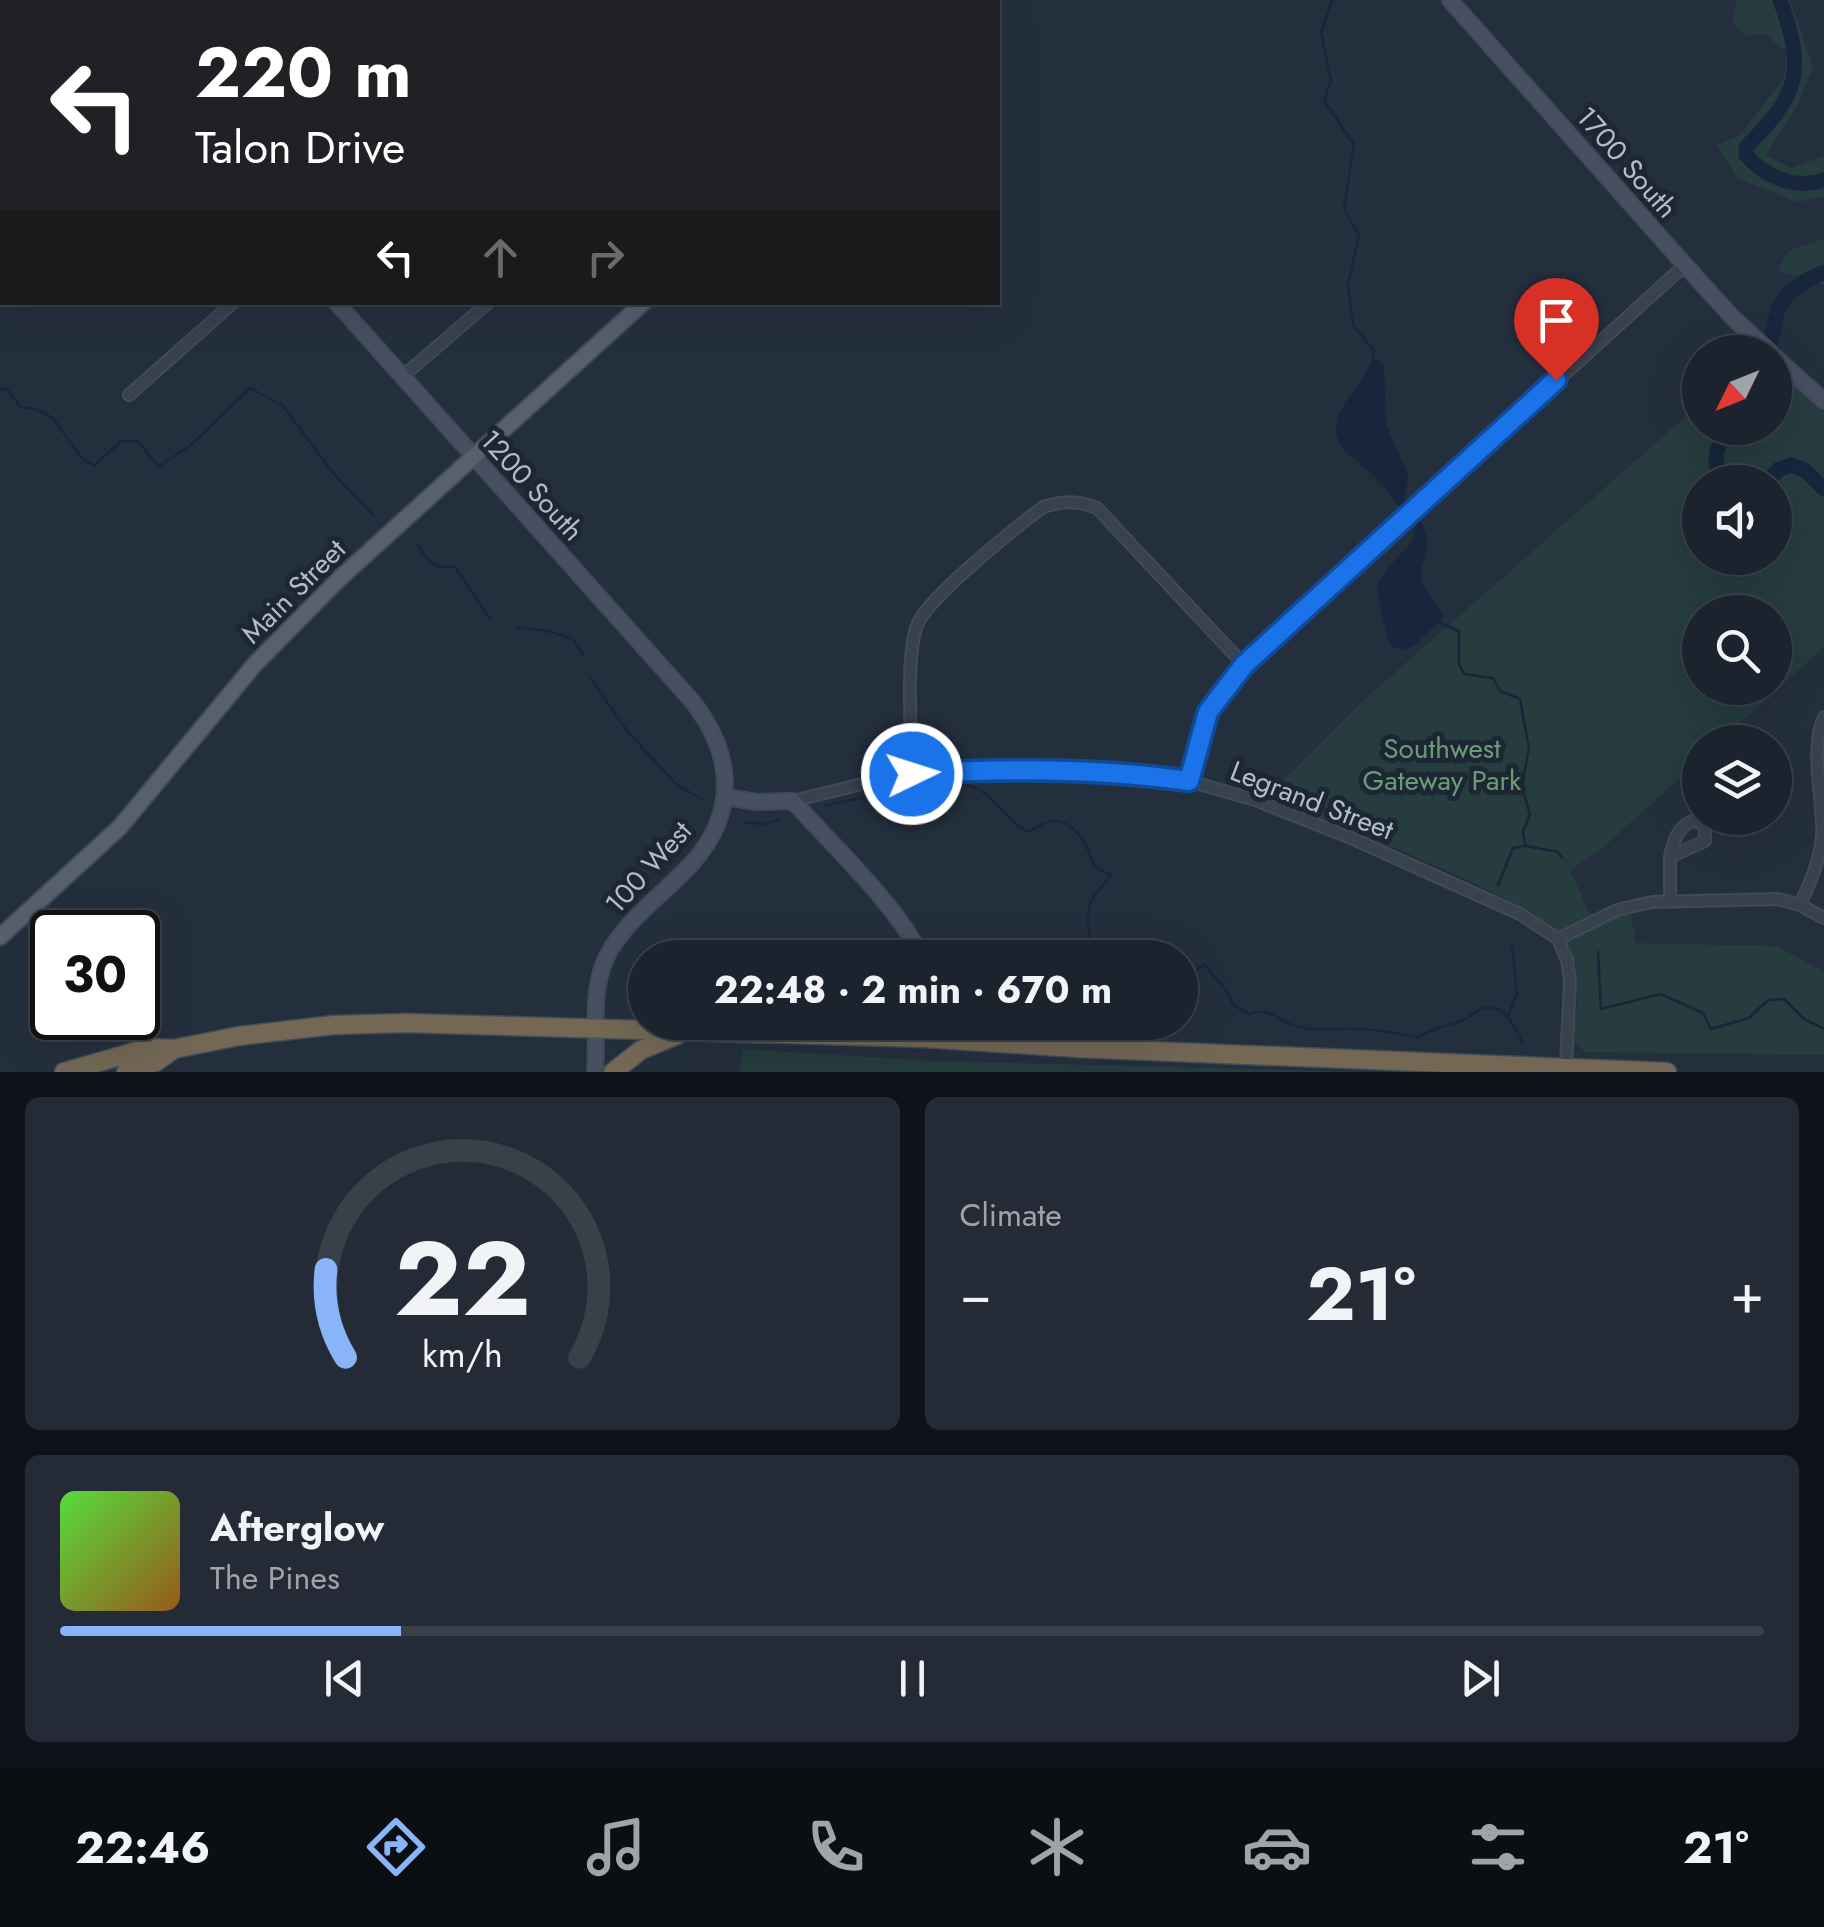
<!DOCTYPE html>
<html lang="en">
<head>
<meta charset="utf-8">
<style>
	:root { --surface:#1b232e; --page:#242b36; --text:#f1f3f6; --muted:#a0a4aa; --line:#39404a; --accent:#8ab4f8 }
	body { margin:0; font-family:Jost,sans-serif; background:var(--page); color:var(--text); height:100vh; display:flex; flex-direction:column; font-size:38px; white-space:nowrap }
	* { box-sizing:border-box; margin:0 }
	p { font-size:32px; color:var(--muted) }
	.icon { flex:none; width:55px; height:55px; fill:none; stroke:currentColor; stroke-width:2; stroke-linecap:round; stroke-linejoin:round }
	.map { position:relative; height:1072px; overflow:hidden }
	.details { display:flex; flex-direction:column; gap:25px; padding:25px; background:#0f1319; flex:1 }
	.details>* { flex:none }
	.guide { position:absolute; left:0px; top:0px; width:1000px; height:305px; box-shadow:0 10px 40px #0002,0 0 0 2px var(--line); background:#202124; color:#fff; overflow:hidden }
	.needle { width:65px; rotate:227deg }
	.tools { position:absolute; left:1682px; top:335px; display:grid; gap:20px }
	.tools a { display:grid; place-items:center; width:110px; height:110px; border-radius:50%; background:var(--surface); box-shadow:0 10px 40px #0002,0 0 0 2px var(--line); font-size:50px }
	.speed { position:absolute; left:30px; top:910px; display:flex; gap:20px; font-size:50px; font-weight:700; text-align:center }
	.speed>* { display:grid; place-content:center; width:130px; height:130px; border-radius:50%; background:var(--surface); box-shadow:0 10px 40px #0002,0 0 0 2px var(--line); line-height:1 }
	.speed .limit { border:5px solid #111; border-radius:15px; background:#fff; color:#111 }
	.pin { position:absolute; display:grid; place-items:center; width:85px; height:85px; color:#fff; margin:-102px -42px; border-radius:50% 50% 50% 0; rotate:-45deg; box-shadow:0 0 10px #0007 }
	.pin .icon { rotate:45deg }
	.me { position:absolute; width:110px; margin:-55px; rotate:86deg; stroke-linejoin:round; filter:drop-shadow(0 0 8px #0008) }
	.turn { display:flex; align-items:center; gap:35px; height:210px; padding:0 30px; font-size:45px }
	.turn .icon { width:130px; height:130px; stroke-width:2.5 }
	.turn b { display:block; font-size:70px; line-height:85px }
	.lanes { display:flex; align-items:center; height:95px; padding:0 30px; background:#0003; justify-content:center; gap:50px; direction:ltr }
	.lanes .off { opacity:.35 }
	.big { font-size:75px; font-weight:700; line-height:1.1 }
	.details .card { flex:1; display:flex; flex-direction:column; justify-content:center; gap:15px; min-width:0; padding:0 35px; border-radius:15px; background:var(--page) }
	.details .dial { align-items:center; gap:0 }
	.dial svg { height:260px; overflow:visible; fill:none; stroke:var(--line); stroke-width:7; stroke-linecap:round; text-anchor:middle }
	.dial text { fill:var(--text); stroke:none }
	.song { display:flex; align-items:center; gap:30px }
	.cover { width:120px; height:120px; border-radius:15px; background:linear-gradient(135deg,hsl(110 70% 55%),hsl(30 70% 35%)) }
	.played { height:10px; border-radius:5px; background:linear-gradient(90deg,var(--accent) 20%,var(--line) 20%) }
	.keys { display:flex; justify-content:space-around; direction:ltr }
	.heat { display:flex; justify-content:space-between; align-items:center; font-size:55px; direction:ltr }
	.details .tiles { flex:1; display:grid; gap:25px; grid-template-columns:1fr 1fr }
	.card:last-child { grid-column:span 2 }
	.trip { position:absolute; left:628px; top:940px; width:570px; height:100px; border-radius:50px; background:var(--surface); box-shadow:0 10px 40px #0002,0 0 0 2px var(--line); font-weight:700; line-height:100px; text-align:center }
	.dock { display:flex; height:160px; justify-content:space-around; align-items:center; background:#0b0e12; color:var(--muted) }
	.dock .icon { width:70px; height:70px }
	.dock .on { color:var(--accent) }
	.dock b { font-size:45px; color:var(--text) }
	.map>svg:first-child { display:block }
	.green { fill:#263c3f; fill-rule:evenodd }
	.water { fill:#17263c }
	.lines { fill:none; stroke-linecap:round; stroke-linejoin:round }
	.stream { stroke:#17263c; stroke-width:2.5 }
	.river { stroke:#17263c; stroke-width:15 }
	.street-casing { stroke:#414a57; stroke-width:14 }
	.secondary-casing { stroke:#414a57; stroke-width:18 }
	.primary-casing { stroke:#414a57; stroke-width:19 }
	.highway-casing { stroke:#434c59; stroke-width:21 }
	.street { stroke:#38414e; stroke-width:10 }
	.secondary { stroke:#465061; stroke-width:14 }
	.primary { stroke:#56606e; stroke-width:15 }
	.highway { stroke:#746855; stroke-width:18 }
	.route-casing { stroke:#114b97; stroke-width:25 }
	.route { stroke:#1a73e8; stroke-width:18 }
	.labels { text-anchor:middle; stroke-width:10; stroke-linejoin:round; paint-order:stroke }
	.street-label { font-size:28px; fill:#b4bcc9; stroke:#1d2633 }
	.park-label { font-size:28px; fill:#6b9a76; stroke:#1d2633 }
</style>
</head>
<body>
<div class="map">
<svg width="1824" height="1072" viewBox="0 0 1824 1072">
	<rect width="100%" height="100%" fill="#242f3e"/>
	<!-- green -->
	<path class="green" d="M1737,0H1790L1813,68L1796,108L1766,155L1791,168L1824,156V197L1797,202L1738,179L1717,145L1740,135L1784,78L1787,50L1777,46L1768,34L1746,36L1732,21Z
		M1824,239V285L1778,271L1788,251Z
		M1775,369L1824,412V647L1719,742H1700V760L1598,852L1570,870L1590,914L1631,915L1636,943L1777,946L1824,972V1055L1585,1052L1574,1041C1575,1011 1584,971 1567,943C1541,900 1323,820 1266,797L1365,699L1700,404V428H1775ZM1700,482H1775V558H1700ZM1700,612H1775V688H1700Z
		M743,1049L934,1061L1372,1072H739Z"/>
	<!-- water -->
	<path class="water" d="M1377,358L1384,365L1386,425L1409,477L1404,499C1416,514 1430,529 1427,550C1426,558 1421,567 1421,574C1421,591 1440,602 1443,618L1415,645L1403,651L1390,645C1386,632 1376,596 1378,585C1384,564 1413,551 1415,528C1416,520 1406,515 1402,510C1394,503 1390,494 1383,486C1351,450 1311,443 1355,389C1363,378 1366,367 1377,358Z"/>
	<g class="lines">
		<!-- stream -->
		<path class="stream" d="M1332,0L1321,32L1331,81L1324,100L1354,145L1344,209L1359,235L1348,284L1353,325L1374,351L1373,361
			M0,390L6,388L22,408C64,406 63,450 94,466L121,441H137L159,466L190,446L250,388L283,406L333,473L374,516
			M418,546C430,561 434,571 454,566L490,619
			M1439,622L1459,631V664L1464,674L1493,678L1500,691L1520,699L1529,748L1522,786L1530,815L1523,831L1525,846L1513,848L1498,885
			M517,627L548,631L573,639L583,654
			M591,678L627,731L677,785L702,799
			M966,785C991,788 1005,821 1028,832C1035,828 1044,822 1051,821C1075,819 1090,848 1094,867L1111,875C1089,902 1083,907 1091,942
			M826,806C862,795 898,795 935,785
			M744,822L762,824L779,820
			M1526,846L1558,852L1562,858
			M1598,952L1601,1009L1661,994L1703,1013L1711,1029L1749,1018L1768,1000L1784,999L1804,1019L1824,1029
			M1124,957C1141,956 1150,945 1166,943L1180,958
			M1180,974L1189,976L1204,964L1229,994L1233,1005L1249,1014C1271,1005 1279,1023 1299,1027C1320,1032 1342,1027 1363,1029C1382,1031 1401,1034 1419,1037C1434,1027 1448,1026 1463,1020C1470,1017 1477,1010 1484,1008C1506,1003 1514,1027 1522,1042
			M1508,1015L1517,995L1512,943"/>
		<!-- river -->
		<path class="river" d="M1780,0C1806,72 1799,94 1746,147V155C1765,177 1796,190 1824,180
			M1769,352C1779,303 1775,294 1824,272
			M1720,482C1713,461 1715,445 1730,428
			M1767,482L1779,469L1792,465L1806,471L1824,489"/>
		<!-- street casing -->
		<g class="street-casing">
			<path id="street" d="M803,2L806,0
				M402,377L489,302
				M129,395L234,302
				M912,774C912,738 904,651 919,621C934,593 1015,528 1043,507C1063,501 1077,500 1097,508L1244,665
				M1189,781L1208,712L1244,665L1685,265
				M793,801L894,776L970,770L1141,774L1189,781L1255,800L1351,838L1520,914L1558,939L1567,960L1570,981L1566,1066
				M1670,857C1673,842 1678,825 1695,820L1705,827V841L1670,857V901
				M1800,905C1810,883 1820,861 1822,836C1824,802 1809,748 1824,717
				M1558,939L1617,910L1652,902L1778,899L1800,905L1824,918"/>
		</g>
		<!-- secondary casing -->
		<g class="secondary-casing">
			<path id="secondary" d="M62,0L64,2
				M78,0L82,2
				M759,0L762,2
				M1450,0L1685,265L1733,318L1770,352
				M137,2L142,0
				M0,126L2,124
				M336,302L692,701C732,752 739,809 694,861C665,894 626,918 606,958C590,992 598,1035 595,1072
				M1775,357L1824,401
				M725,797L757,802L793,801C831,844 899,907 922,958
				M923,1038L926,1022"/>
		</g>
		<!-- primary casing -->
		<g class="primary-casing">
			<path id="primary" d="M988,2L991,0
				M0,937L120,827L255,664L339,579L644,302"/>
		</g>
		<!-- highway casing -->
		<g class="highway-casing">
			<path id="highway" d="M64,1072L148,1048L174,1049L239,1036L334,1025L406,1023L923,1038L1078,1048L1667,1072
				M126,1072L156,1062L174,1049
				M613,1072L641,1050L677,1035"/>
		</g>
		<!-- street -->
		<use href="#street" class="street"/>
		<!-- secondary -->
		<use href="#secondary" class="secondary"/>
		<!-- primary -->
		<use href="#primary" class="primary"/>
		<!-- highway -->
		<use href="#highway" class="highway"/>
	</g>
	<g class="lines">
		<!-- route casing -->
		<g class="route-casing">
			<path id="route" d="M912,774C1004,768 1098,768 1189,781L1208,712L1244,665L1556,380"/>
		</g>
		<!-- route -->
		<use href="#route" class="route"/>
	</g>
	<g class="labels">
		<!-- street labels -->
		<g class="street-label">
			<text transform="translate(1627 162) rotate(49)" y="10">1700 South</text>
			<text transform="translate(532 485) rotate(48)" y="10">1200 South</text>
			<text transform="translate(293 591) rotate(-45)" y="10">Main Street</text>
			<text transform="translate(1312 800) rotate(21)" y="10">Legrand Street</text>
			<text transform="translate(648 867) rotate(-48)" y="10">100 West</text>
		</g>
		<!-- park labels -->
		<g class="park-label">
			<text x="1442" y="758">Southwest<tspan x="1442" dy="32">Gateway Park</tspan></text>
		</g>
	</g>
</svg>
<div class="tools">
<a><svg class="needle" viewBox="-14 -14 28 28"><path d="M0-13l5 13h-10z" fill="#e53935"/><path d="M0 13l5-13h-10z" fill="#a0a4aa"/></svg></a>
<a><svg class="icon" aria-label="sound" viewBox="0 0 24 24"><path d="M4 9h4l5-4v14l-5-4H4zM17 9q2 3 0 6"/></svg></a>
<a><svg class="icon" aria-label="search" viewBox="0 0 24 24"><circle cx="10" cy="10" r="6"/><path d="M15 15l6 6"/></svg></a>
<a><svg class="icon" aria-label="layers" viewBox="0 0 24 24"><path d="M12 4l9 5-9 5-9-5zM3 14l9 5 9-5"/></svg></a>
</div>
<div class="speed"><div class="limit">30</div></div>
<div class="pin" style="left:1556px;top:380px;background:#d93025"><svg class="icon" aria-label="arrive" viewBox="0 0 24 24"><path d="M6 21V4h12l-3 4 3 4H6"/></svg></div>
<svg class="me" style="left:912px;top:774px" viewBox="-20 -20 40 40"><circle r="17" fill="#1a73e8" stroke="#fff" stroke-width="3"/><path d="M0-11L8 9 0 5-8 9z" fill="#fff"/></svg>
<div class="trip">22:48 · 2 min · 670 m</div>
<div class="guide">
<div class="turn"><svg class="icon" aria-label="left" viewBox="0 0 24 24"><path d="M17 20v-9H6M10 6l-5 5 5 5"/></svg><div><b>220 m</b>Talon Drive</div></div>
<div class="lanes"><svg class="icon" aria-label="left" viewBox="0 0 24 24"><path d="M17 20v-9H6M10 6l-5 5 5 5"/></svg><svg class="icon off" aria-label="ahead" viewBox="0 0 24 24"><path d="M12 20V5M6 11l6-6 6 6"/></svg><svg class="icon off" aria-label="right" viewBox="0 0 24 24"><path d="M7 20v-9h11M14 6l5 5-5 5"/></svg></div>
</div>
</div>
<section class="details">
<div class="tiles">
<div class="card dial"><svg viewBox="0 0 100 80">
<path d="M14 69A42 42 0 1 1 86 69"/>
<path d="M14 69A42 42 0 0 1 8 42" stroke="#8ab4f8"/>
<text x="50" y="56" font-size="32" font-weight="700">22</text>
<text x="50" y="72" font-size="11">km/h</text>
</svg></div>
<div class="card"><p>Climate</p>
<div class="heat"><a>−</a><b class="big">21°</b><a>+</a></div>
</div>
<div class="card">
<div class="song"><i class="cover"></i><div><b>Afterglow</b><p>The Pines</p></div></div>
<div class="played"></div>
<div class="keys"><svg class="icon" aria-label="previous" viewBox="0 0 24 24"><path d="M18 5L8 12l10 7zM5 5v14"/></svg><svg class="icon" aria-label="pause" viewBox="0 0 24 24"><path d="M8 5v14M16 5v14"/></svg><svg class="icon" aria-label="next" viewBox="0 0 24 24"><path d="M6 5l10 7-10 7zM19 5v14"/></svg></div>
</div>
</div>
</section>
<nav class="dock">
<b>22:46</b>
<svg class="icon on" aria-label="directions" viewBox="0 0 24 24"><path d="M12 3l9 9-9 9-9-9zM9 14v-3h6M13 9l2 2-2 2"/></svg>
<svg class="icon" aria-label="music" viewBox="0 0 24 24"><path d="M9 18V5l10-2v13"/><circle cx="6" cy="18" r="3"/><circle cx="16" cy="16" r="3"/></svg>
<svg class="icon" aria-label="phone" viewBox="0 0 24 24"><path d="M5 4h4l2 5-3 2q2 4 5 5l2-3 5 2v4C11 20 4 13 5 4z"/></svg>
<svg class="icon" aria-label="climate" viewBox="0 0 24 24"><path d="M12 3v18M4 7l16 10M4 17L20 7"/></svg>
<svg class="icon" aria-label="car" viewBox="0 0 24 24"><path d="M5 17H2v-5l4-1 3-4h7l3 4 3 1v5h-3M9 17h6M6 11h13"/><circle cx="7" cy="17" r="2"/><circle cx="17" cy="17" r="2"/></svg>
<svg class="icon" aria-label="filters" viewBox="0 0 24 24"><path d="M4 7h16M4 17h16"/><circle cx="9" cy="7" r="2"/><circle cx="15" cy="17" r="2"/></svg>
<b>21°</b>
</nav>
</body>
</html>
